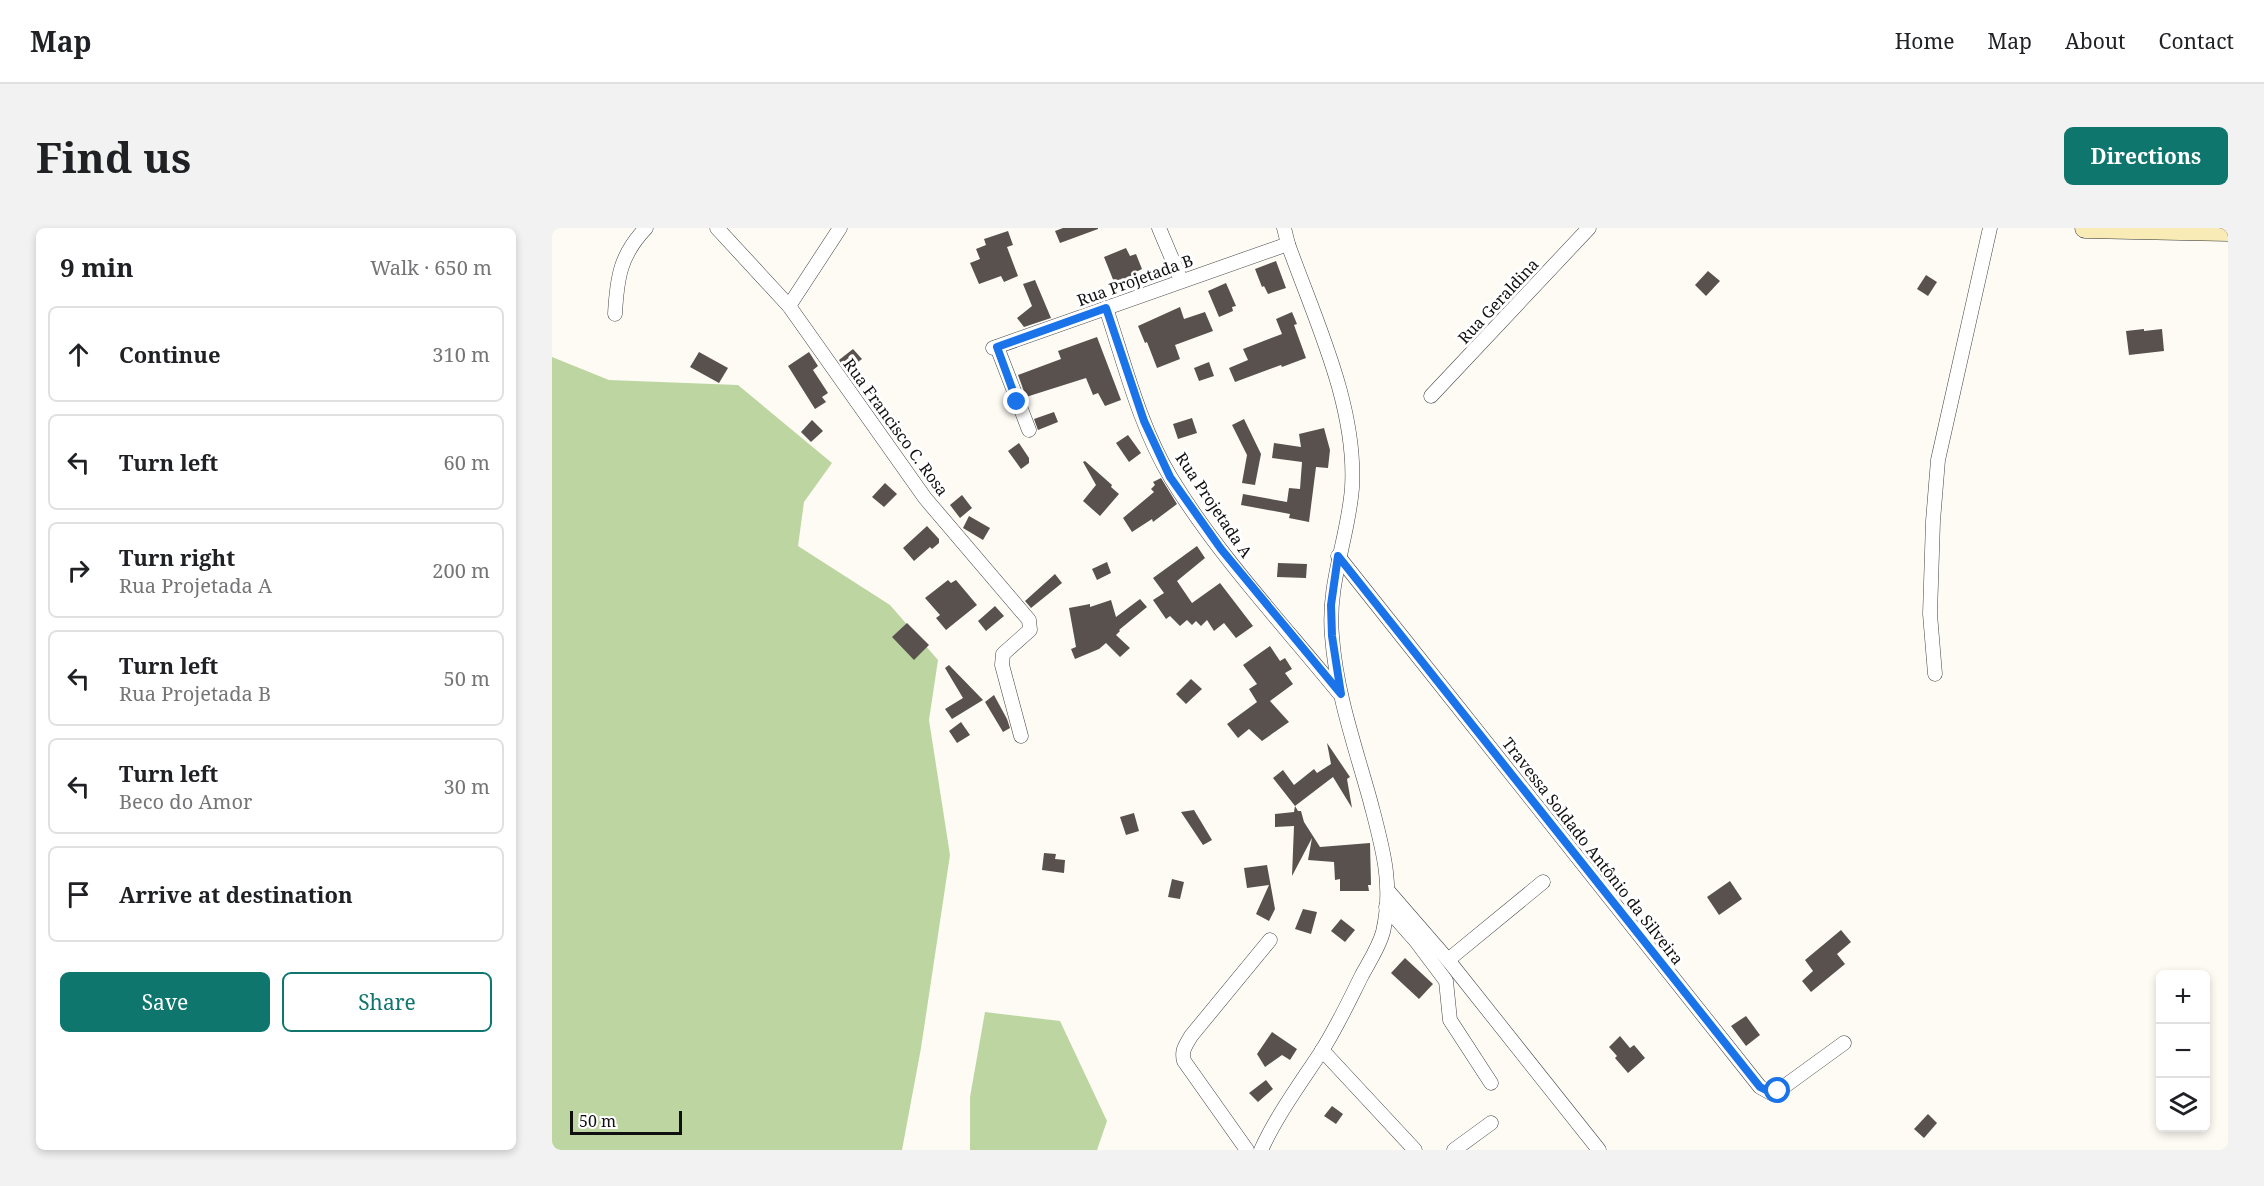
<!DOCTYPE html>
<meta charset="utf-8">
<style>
:root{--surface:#fff;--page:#f2f2f2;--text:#202124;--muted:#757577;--line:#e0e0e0;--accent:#0f766e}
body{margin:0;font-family:"Noto Serif",serif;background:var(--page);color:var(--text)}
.controls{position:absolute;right:18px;bottom:18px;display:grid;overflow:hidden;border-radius:9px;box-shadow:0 3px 9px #0003}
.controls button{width:54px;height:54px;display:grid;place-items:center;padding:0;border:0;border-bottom:2px solid var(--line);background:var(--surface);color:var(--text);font:30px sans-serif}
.scale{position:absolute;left:18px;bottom:15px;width:112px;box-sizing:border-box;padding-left:6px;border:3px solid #101010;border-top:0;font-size:16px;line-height:21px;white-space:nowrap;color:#101010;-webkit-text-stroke:4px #fff;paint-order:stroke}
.stop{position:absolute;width:18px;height:18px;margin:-14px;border:4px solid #1a73e8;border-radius:50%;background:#fff}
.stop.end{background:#1a73e8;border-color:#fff;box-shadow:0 2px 6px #0008}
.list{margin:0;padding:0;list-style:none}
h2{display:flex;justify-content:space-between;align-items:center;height:78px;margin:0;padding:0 24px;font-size:26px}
h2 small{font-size:20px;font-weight:400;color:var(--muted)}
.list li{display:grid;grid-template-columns:39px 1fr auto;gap:18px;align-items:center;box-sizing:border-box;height:96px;margin:0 12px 12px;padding:0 12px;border:2px solid var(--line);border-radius:9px}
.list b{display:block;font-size:22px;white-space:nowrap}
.list p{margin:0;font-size:20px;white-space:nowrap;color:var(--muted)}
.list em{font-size:20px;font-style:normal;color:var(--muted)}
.actions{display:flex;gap:12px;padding:18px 24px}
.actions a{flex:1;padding:14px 0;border:2px solid var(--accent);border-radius:9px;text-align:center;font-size:21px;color:var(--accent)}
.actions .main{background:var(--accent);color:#fff}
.icon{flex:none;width:33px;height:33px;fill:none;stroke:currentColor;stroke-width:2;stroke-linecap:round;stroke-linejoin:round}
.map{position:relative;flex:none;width:1676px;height:922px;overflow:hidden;border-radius:9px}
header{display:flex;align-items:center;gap:36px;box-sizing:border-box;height:84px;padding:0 30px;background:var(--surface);border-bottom:2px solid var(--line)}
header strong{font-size:28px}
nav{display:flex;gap:33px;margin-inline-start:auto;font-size:21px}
.intro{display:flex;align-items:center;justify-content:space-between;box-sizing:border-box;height:144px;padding:0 36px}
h1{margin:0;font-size:42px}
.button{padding:15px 27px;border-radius:9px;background:var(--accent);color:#fff;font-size:21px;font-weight:700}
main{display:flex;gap:36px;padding:0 36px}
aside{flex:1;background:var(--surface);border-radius:9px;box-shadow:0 3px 9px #0003}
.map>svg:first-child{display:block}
</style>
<header>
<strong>Map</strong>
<nav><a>Home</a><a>Map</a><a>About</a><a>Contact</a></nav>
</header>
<div class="intro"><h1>Find us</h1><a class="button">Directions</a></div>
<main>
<aside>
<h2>9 min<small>Walk · 650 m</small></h2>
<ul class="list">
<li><svg class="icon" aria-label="ahead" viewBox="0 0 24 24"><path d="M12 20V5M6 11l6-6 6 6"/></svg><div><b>Continue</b></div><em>310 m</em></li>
<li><svg class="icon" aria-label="left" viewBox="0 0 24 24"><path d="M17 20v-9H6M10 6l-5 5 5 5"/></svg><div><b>Turn left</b></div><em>60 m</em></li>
<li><svg class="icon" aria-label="right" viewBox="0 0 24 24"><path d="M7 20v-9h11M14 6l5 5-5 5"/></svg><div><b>Turn right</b><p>Rua Projetada A</p></div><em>200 m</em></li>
<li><svg class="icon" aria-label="left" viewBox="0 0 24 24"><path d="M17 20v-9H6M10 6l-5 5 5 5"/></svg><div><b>Turn left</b><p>Rua Projetada B</p></div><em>50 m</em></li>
<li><svg class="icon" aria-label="left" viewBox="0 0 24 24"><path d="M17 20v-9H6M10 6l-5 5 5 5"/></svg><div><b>Turn left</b><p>Beco do Amor</p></div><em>30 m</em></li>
<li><svg class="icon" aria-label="arrive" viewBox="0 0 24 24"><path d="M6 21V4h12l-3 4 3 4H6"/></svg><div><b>Arrive at destination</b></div></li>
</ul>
<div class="actions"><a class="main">Save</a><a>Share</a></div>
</aside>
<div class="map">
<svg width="1676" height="922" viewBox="0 0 1676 922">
<rect width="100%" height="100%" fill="#fefbf5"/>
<!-- forest -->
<g fill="#bdd6a1">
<polygon points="0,129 57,152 186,157 280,235 252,274 246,318 338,377 386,432 377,492 398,627 369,820 350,922 0,922"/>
<polygon points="433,784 508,793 555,893 545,922 418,922 418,869"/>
</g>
<!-- building -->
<g fill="#58514e">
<polygon points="511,0 546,0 546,1 508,15 503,3"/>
<polygon points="456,3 461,17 455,19 466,48 452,54 449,48 427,56 418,35 428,31 424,21 434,17 432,11"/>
<polygon points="574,20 578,28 584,26 590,41 584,44 586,50 564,59 552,29"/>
<polygon points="724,33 734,60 716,66 712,58 710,59 703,41"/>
<polygon points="1156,43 1168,53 1154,68 1143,57"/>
<polygon points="1374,47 1385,54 1376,68 1365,61"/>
<polygon points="483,52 499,90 472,99 465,90 480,78 471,56"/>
<polygon points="674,55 684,78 680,79 681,83 667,89 656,63"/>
<polygon points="628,79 632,91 653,84 661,103 623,117 628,131 605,140 595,114 593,115 586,98"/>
<polygon points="740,84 745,96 742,97 754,130 730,139 729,137 683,154 677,140 696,132 691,121 730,106 724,91"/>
<polygon points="1592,101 1592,103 1610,101 1612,123 1577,127 1574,103"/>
<polygon points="545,109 569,172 553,178 546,165 541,167 534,150 474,169 466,147 509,131 506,123"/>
<polygon points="301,121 310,131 294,143 287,132"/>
<polygon points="147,124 176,140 167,155 138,139"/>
<polygon points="257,124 266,138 261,142 276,165 270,169 274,174 263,181 236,138"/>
<polygon points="657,134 662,148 647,153 642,140"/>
<polygon points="502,184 506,194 486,202 482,191"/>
<polygon points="640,190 645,205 626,211 621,196"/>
<polygon points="692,191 709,226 703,257 690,255 695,227 680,197"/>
<polygon points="260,192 271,203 259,214 249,204"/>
<polygon points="772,200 778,222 776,240 764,239 757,294 737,290 738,286 689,277 691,266 735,274 737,260 748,261 750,234 720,230 722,215 749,219 747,206"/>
<polygon points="576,207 589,225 577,234 564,215"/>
<polygon points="467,215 477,230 477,235 469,241 456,223"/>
<polygon points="533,233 560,257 559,259 567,266 548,288 531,273 544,257 531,234"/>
<polygon points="609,250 625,276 601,294 600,291 580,304 571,290 602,264 599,261 603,257 601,254"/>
<polygon points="333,255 345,266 332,279 320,269"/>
<polygon points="410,267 420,280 408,290 398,277"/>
<polygon points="417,288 438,300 431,312 411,300"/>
<polygon points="375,298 387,311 387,315 380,321 378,319 362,333 351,320"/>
<polygon points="645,318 653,330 625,353 640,375 668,355 701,398 684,410 672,395 662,403 655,392 649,398 644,393 640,397 635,392 628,398 618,388 614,391 601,372 612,365 601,350"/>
<polygon points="555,334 559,345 545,352 540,341"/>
<polygon points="726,335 755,336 754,350 725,349"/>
<polygon points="503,346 510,355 479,380 473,373"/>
<polygon points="396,352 399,355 404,352 425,377 394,402 384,390 388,387 373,370"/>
<polygon points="588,371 595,379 567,402 568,403 564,407 578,420 568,429 554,415 547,421 523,431 519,421 524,419 517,380 538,376 538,379 559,372 564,389"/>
<polygon points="443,378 452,388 434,403 426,393"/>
<polygon points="355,395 377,417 362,432 340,409"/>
<polygon points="718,418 728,433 733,430 740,441 733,445 741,456 718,473 737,494 710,513 697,501 686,510 675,496 705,474 697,461 705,456 691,437"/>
<polygon points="397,437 431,472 400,491 393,481 411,470 393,440"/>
<polygon points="639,451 650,461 634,476 624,466"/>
<polygon points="442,467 455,491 458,500 451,504 433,474"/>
<polygon points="409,494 418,507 405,515 397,503"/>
<polygon points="775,515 798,549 795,551 800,580 781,549 743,578 746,583 749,583 752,594 768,619 818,615 819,657 816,657 817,663 788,663 788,651 783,652 782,634 756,632 760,610 740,648 742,598 723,599 723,586 742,584 743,578 721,550 731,542 742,557 762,541 765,545 779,536"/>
<polygon points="642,582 660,612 651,617 629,584"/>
<polygon points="582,585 587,603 574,607 568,589"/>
<polygon points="492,625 504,626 503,631 513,632 512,645 490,642"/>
<polygon points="715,637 723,681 717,693 704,686 717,657 695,660 692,640"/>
<polygon points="620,651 632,654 628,671 616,669"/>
<polygon points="1178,653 1190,671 1167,687 1155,669"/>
<polygon points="751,681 765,684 759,706 743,701"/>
<polygon points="789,691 803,702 793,714 779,703"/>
<polygon points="1289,702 1299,714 1285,726 1293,736 1259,764 1250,753 1261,743 1253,732"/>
<polygon points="853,730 881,756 867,771 839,745"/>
<polygon points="1194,788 1208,807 1194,818 1179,798"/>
<polygon points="720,804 745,821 738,832 730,827 713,839 705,826"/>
<polygon points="1068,808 1078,820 1082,817 1093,830 1076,845 1063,830 1065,828 1057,819"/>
<polygon points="714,852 721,861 706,874 697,865"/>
<polygon points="780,878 791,886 784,896 772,888"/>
<polygon points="1376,886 1385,895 1372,910 1362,901"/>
</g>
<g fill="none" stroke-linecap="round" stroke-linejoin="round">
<!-- street casing -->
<g stroke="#434343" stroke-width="15">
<g id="street">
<polyline points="165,0 237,78 373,270 477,392 478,402 451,426 450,437 469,508"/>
<polyline points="607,0 629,52"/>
<polyline points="237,78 288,0"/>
<path d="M 554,80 C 573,137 588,199 619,250 C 666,327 730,395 787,465"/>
<path d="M 63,86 C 65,50 68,27 94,0"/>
<polyline points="445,119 477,202"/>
<polyline points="441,120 736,16"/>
<polyline points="879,168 1037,0"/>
<polyline points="786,328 1208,859 1219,865 1226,863 1292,815"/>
<polyline points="1383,446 1378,386 1381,293 1386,232 1438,0"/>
<polyline points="837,664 896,732 1047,922"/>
<polyline points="834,679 864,713 894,753 898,792 939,855"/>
<polyline points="896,732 991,654"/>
<polyline points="770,822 863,922"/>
<path d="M 695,922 L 632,833 C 629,822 634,817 639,808 L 718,712"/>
<path d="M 709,922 C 725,887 748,856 769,824 C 785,799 797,773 810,747 C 817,734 827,719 831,704 C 842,656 830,618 818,572 C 803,518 784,464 780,408 C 775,356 796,311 800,260 C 805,178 763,92 736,16 L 732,0"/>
<polyline points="902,922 939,895"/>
</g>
</g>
<!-- secondary casing -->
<g stroke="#323232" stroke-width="21">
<polyline id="secondary" points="1533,0 1676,3"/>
</g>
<!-- street -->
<use href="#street" stroke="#fff" stroke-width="14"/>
<!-- secondary -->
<use href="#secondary" stroke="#f8ebb6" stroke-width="20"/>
</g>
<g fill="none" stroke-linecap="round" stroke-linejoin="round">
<!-- route -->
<polyline stroke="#1a73e8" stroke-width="8" points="465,174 445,119 554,80 592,193 618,249 669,321 789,466 780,408 779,377 786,328 1208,859 1220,865 1226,863"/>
</g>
<g text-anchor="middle" stroke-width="6" stroke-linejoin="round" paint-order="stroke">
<!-- street labels -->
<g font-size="16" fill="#101010" stroke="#fff">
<text transform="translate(583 52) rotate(-20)" y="6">Rua Projetada B</text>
<text transform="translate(946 73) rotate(-47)" y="6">Rua Geraldina</text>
<text transform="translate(344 199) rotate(54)" y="6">Rua Francisco C. Rosa</text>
<text transform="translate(662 277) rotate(56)" y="6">Rua Projetada A</text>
<text transform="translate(1041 623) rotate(52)" y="6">Travessa Soldado Antônio da Silveira</text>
</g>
</g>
</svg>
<div class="controls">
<button>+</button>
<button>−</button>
<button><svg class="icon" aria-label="layers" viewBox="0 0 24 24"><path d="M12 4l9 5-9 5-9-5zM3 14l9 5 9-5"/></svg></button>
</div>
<div class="scale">50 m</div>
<div class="stop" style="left:1226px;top:863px"></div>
<div class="stop end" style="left:465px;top:174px"></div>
</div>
</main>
